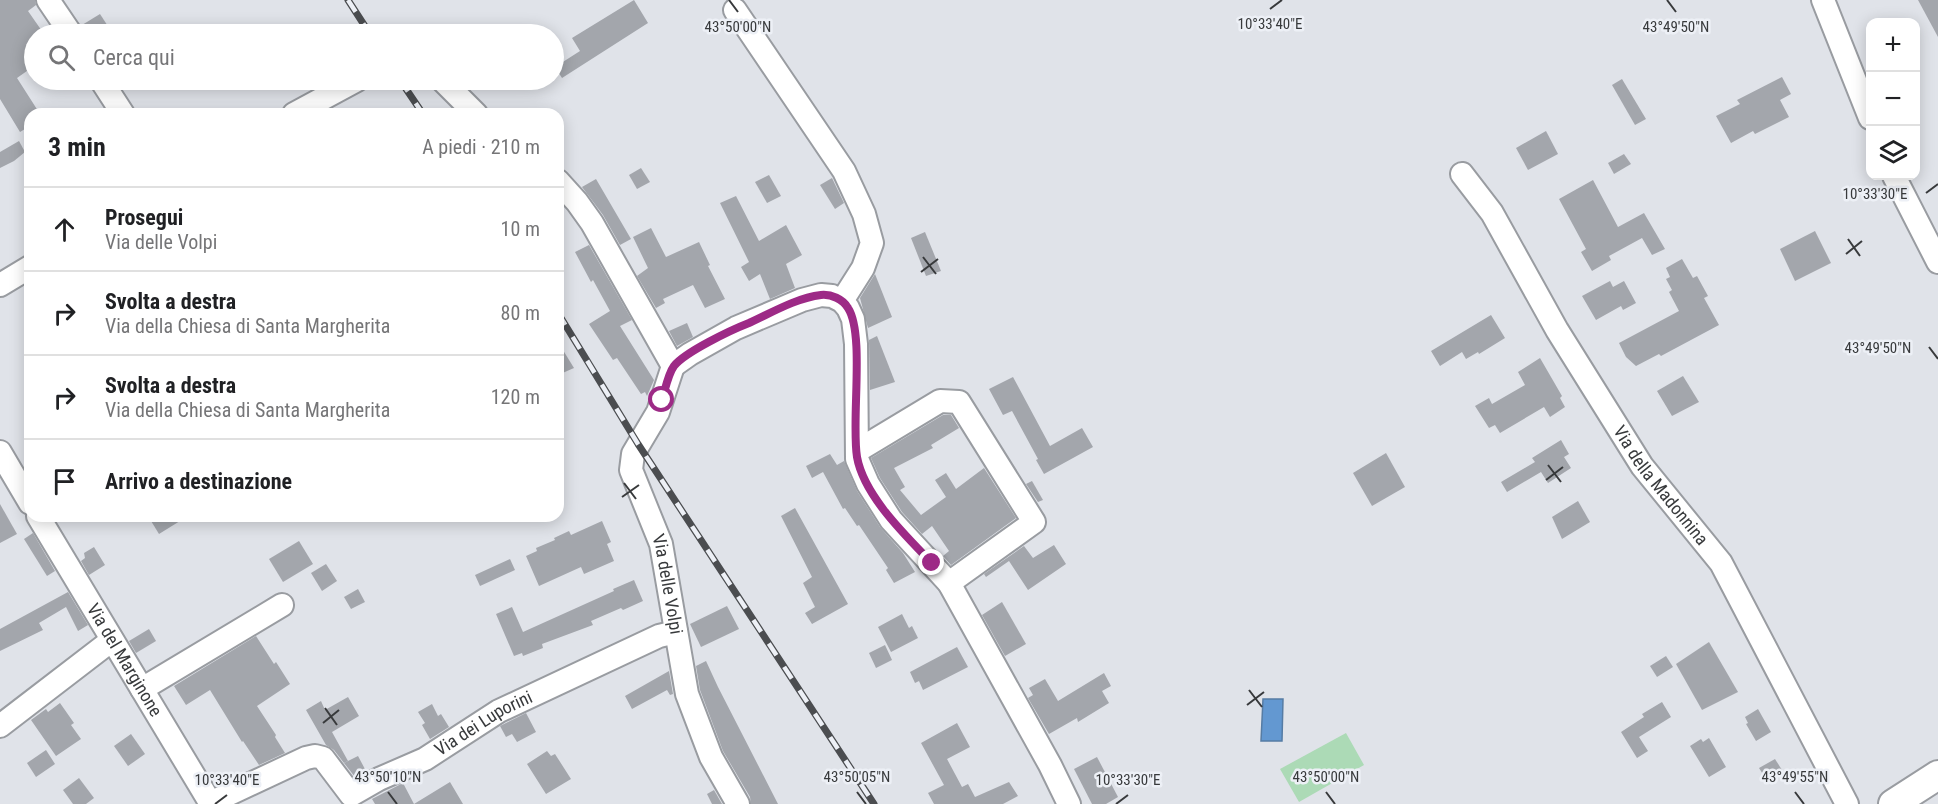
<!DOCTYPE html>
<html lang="it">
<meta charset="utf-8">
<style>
:root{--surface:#fff;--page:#f6f6f6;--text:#202124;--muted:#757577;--line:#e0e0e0}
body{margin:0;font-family:"Roboto Condensed",sans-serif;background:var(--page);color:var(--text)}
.controls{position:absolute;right:18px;top:18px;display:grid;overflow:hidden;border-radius:12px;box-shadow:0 3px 15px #0003}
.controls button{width:54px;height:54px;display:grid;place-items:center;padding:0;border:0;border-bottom:2px solid var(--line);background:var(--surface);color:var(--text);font:30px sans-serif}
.stop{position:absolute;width:18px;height:18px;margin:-14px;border:4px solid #9d2a86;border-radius:50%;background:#fff}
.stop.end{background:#9d2a86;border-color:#fff;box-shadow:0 2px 6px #0008}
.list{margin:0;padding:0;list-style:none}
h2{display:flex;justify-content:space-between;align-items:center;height:78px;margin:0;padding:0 24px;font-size:26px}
h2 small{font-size:20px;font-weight:400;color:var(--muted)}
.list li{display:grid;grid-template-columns:39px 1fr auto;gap:18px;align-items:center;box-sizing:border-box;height:84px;padding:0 24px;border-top:2px solid var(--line)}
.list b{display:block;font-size:22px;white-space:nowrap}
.list p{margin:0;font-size:20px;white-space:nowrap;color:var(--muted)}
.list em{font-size:20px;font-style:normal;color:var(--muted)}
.icon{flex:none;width:33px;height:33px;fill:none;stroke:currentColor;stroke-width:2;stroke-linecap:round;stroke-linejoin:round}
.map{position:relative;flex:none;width:1938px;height:804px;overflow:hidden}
.search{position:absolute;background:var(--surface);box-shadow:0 3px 15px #0003;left:24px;top:24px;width:540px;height:66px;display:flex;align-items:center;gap:15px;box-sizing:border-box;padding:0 21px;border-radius:33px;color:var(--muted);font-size:22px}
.panel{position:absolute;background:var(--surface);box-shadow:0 3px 15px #0003;left:24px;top:108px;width:540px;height:414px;border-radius:18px}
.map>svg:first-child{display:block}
</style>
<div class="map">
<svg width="1938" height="804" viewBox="0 0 1938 804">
<rect width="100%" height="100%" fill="#e0e3e9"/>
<!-- green -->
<polygon fill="#acdab6" points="1346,733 1364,765 1299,802 1280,769"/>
<!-- water -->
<polygon fill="#6398d1" stroke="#567ca4" stroke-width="1.5" points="1263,699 1283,699 1282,741 1261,741"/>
<!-- building -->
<g fill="#a3a6ac">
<polygon points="0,0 35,0 36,5 28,11 44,34 34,34 34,66 17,78 40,114 30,114 30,126 20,132 0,99"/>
<polygon points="634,0 648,23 562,78 555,67 580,51 572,38"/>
<polygon points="1918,0 1938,0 1938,37"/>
<polygon points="100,14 113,34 86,34 82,25"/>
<polygon points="1782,77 1791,94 1780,100 1789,117 1755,134 1753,131 1731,143 1716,116 1740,104 1737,100"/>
<polygon points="1622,79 1646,119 1635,125 1612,85"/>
<polygon points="1546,131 1558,154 1528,170 1516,148"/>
<polygon points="19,141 25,152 14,161 0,168 0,152"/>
<polygon points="1624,154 1631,164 1614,174 1608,163"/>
<polygon points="641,168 650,182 637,189 629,175"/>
<polygon points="769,175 781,196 767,203 755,182"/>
<polygon points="832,178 844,203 835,209 820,185"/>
<polygon points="596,179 631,239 620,245 603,215 582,187"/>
<polygon points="1593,180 1618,227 1644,213 1665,249 1652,255 1642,238 1609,256 1611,260 1592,271 1581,252 1586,249 1559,199"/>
<polygon points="736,196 759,241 786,225 802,255 786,264 795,288 770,299 760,274 749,281 741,267 749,262 720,203"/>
<polygon points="651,228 666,257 699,242 710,265 708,266 725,299 705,308 693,285 663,299 665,303 656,308 637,276 648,268 633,237"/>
<polygon points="1815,231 1831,263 1795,281 1780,249"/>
<polygon points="925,232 941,271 926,276 911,238"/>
<polygon points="589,245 632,320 620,326 654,380 647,396 645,392 641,394 617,358 613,360 589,324 610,311 593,280 591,282 575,252"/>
<polygon points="1682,259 1693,278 1697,276 1708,296 1704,298 1719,325 1661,356 1659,354 1636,366 1626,357 1619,343 1679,311 1669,292 1672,290 1666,279 1670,277 1666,268"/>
<polygon points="875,274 892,317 868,328 860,298"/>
<polygon points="1610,281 1613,287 1624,281 1636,303 1623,310 1621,306 1596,320 1582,296"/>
<polygon points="1491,315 1505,338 1479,354 1478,352 1466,359 1462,352 1440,366 1431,351"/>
<polygon points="687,323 693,337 677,346 669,331"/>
<polygon points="877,336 895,382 870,390 869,340"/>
<polygon points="558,342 574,368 558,375"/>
<polygon points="1540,358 1562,396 1560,398 1565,407 1550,417 1544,407 1500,433 1495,425 1489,428 1475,406 1489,398 1492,404 1525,385 1518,372"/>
<polygon points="1683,376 1699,402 1672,416 1657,391"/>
<polygon points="1013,377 1050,446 1082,428 1093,447 1044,474 1036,460 1038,459 1012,411 1003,415 989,389"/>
<polygon points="943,415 951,415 959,428 931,445 933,448 894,468 905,487 900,490 921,515 946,497 935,480 946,473 956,489 984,468 1016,518 951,565 943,556 949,551 932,526 922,534 902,512 880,478 871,458"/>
<polygon points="1561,440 1569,454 1564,457 1571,468 1548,483 1541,472 1507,492 1501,482 1535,462 1532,458"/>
<polygon points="1386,453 1405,487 1372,506 1353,473"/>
<polygon points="830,454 837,465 844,461 857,491 880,527 903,553 915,572 894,583 886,570 888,568 859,525 857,526 845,508 843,509 823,472 812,478 806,466"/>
<polygon points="1032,481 1043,500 1038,502 1026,484"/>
<polygon points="1578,501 1590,522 1562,539 1552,517"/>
<polygon points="0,504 17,534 0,543"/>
<polygon points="795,508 848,604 812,624 805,613 815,607 803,583 812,577 781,516"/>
<polygon points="148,516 188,516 159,534"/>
<polygon points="602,521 611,542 607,544 614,561 584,574 581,567 539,586 526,556 537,551 536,548 555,540 554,538 569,531 571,535"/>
<polygon points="33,533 55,571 47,576 24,539"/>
<polygon points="299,541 313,564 283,582 269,559"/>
<polygon points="1054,545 1066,564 1028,590 1009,561 986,577 984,574 1024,546 1033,558"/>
<polygon points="94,547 105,565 89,575 81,561 85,558 84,553"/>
<polygon points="510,559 515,570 480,586 475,575"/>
<polygon points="326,564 337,581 322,591 311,573"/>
<polygon points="634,580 643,601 623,610 621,608 591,621 593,625 542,644 543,648 523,656 522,653 514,656 496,614 512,607 523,632 614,591 613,589"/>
<polygon points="358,589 365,602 351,609 344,597"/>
<polygon points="68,592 88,625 78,631 66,607 39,623 43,630 0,651 0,629"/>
<polygon points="1002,602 1026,644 1005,656 982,615"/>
<polygon points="727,606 739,629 701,647 690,624"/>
<polygon points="902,614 909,628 912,626 918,638 891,652 878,627"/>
<polygon points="149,629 156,641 136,653 129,641"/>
<polygon points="256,636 274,664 276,662 290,684 257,706 276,735 275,737 285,753 259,765 243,741 242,742 210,690 186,705 174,686"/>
<polygon points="1709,642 1738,692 1702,710 1676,664"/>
<polygon points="885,645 892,660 876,668 869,653"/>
<polygon points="957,647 968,667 923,690 919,681 915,683 910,672"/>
<polygon points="1666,656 1673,667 1657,677 1650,666"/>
<polygon points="706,661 718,687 778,804 751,804 750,797 723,751 700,690 696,666"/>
<polygon points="669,671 673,694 670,695 667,690 632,709 625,696"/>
<polygon points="1104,673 1111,686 1102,691 1109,703 1078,722 1077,718 1049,734 1028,698 1033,695 1029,688 1045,679 1058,701"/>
<polygon points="348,697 359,716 332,732 348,761 344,763 334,750 326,745 306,710 321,701 325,710"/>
<polygon points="1662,702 1671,717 1639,737 1648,751 1637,758 1621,732 1644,717 1642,714"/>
<polygon points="60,703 74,723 71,725 81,739 56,756 31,720 46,709 48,712"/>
<polygon points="432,704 438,716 441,714 449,727 430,739 422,725 425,723 418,712"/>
<polygon points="1758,709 1771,732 1756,741 1746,724 1748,723 1745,717"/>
<polygon points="526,713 536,732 517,742 512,734 506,737 500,726"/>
<polygon points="957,723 970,747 947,759 962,787 968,784 975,797 1009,782 1018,796 1003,804 934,804 928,793 944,785 921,743"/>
<polygon points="131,734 145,754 128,766 114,746"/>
<polygon points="1709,738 1726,767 1709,777 1690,746 1701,739 1703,742"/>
<polygon points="46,750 55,764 36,777 27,763"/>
<polygon points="547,751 551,756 555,754 571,779 546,794 527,764"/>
<polygon points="358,756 366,771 355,777 344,763"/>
<polygon points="1097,757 1118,797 1106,804 1092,804 1074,769"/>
<polygon points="1775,759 1782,770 1766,779 1759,768"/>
<polygon points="79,778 94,798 86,804 73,804 63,790"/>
<polygon points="450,782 463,804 375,804 372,799 403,783 414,804"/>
<polygon points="714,790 722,804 712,804 707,794"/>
</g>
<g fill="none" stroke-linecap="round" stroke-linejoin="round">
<!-- minor casing -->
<g stroke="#999ca1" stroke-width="26">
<g id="minor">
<polyline points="48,0 71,34"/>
<polyline points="1823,0 1870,118"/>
<polyline points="735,10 844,171 864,214 872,243 863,268 842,301"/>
<polyline points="101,80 123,114"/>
<polyline points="442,80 476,114"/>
<polyline points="294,114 357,80"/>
<path id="s1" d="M 1462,174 L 1492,213 L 1557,330 L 1642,466 L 1721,563 L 1847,804"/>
<polyline points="1894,176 1938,262"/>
<polyline points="558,181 577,202 592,223 673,366"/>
<polyline points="0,285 30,267"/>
<polyline points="673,366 690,354 736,328 802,300 821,295 832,296 842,301 848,308 853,319 856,344 857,459 868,484 891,520 949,583 1050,765 1069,804"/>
<path id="s2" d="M 673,366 L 658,412 L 633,454 L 631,470 L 661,544 L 687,694 L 711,757 L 738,804"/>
<polyline points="857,451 940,401 959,402 1034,522 949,583"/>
<polyline points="0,452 30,503"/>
<path id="s3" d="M 38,516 L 211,804"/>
<polyline points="142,689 282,605"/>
<polyline points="0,726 112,640"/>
<path id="s4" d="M 210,803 L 306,758 L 315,756 L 323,758 L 351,795 L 379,779 L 425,759 L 499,711 L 659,636 L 676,632"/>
</g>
</g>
<!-- major casing -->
<g stroke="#999ca1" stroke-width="32">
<polyline id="major" points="1893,804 1938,775"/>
</g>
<!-- minor -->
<use href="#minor" stroke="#fff" stroke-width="22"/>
<!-- major -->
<use href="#major" stroke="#fff" stroke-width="28"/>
<!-- rail casing -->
<g stroke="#4b4d50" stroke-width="7">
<g id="rail">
<polyline points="348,0 370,34"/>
<polyline points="400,80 423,114"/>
<polyline points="558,313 638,444 874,804"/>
</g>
</g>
<!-- rail -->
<use href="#rail" stroke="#edf0f6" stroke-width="4.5" stroke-dasharray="14" stroke-linecap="butt"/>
</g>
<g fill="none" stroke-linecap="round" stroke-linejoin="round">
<!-- route -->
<path stroke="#9d2a86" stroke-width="8" d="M 662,400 C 665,390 668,374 674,366 C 685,352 731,330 749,323 C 771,313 796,298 821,295 C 831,294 843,299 848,308 C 865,334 851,421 857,457 C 864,496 906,536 932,563"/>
</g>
<!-- ticks -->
<path fill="none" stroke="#383a3c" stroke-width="2" d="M 729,0 L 738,12M 1667,0 L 1676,12M 1270,9 L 1282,0M 1926,193 L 1938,184M 1848,239 L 1860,256M 1846,254 L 1862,241M 923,257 L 936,274M 921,272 L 938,259M 1929,347 L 1938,359M 1548,465 L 1561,482M 1546,480 L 1563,467M 624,483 L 636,499M 622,497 L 639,485M 1249,690 L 1262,707M 1247,705 L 1264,692M 325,708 L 337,725M 323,723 L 339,710M 388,792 L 397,804M 857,792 L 866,804M 1326,792 L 1335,804M 1795,792 L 1804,804M 215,804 L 227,795M 1116,804 L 1128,795"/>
<g text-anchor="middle" stroke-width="5" stroke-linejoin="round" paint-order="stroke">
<!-- street labels -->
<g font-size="18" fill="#383a3c" stroke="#edf0f6">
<text dy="6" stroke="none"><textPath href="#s1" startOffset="370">Via della Madonnina</textPath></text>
<text dy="6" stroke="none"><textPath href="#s2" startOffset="234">Via delle Volpi</textPath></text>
<text dy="6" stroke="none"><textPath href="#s3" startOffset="168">Via del Marginone</textPath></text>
<text dy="6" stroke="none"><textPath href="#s4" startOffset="321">Via dei Luporini</textPath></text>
</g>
</g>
<g font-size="15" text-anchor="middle" fill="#383a3c" stroke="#edf0f6" stroke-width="5" stroke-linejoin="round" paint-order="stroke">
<text x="1270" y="29">10°33'40"E</text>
<text x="738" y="32">43°50'00"N</text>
<text x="1676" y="32">43°49'50"N</text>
<text x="1875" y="199">10°33'30"E</text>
<text x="1878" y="353">43°49'50"N</text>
<text x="388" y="782">43°50'10"N</text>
<text x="857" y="782">43°50'05"N</text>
<text x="1326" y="782">43°50'00"N</text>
<text x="1795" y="782">43°49'55"N</text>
<text x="227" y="785">10°33'40"E</text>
<text x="1128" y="785">10°33'30"E</text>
</g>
</svg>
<div class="controls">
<button>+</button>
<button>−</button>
<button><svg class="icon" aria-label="layers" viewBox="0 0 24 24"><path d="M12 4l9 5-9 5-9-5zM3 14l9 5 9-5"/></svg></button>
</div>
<div class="stop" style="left:662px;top:400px"></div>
<div class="stop end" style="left:932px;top:563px"></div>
<div class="search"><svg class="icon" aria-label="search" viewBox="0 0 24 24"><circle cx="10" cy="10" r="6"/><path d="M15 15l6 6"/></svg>Cerca qui</div>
<section class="panel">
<h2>3 min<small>A piedi · 210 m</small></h2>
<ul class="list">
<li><svg class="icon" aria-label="ahead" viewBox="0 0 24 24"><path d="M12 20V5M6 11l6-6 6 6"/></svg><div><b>Prosegui</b><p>Via delle Volpi</p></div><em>10 m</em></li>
<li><svg class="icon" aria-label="right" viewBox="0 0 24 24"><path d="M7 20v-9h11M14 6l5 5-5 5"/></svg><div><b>Svolta a destra</b><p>Via della Chiesa di Santa Margherita</p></div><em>80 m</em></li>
<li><svg class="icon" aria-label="right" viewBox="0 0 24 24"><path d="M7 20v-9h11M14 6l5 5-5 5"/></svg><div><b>Svolta a destra</b><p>Via della Chiesa di Santa Margherita</p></div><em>120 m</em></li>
<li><svg class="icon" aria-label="arrive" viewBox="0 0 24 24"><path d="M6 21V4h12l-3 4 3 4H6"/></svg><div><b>Arrivo a destinazione</b></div></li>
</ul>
</section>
</div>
